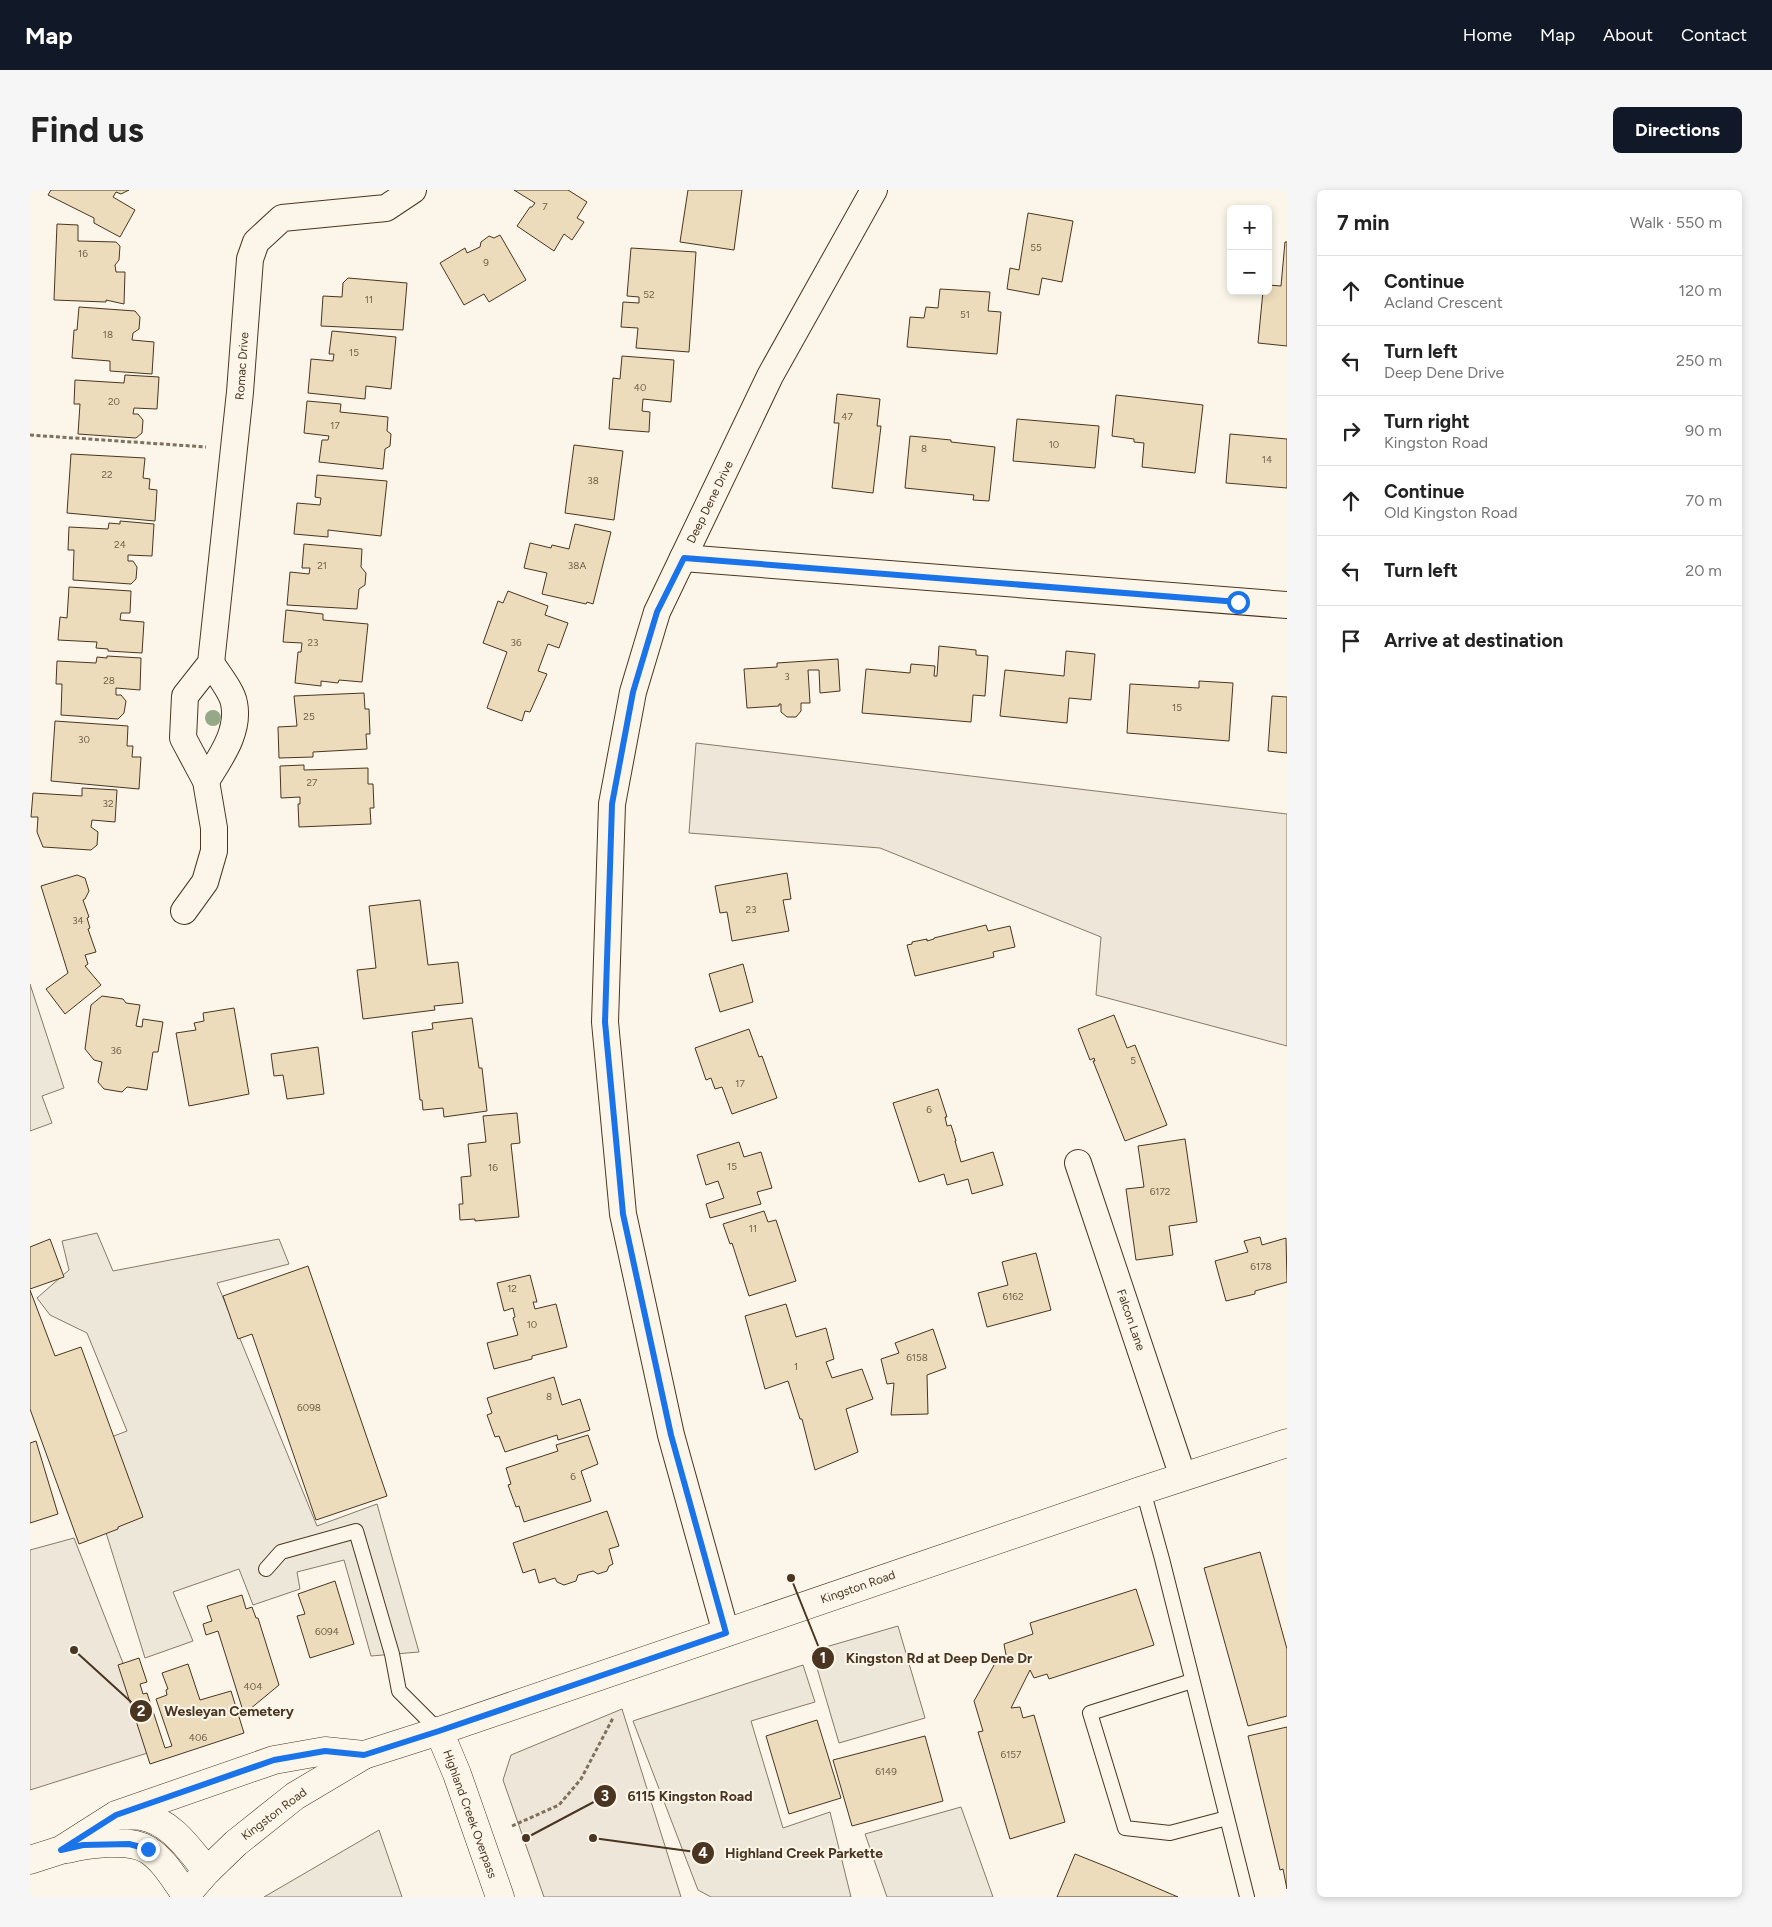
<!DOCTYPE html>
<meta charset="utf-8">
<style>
:root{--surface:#fff;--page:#f6f6f6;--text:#222;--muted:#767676;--line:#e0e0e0;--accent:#111827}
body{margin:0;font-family:Figtree,sans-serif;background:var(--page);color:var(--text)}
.controls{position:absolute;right:15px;top:15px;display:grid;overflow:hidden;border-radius:8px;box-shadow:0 2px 8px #0003}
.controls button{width:45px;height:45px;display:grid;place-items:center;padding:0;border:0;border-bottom:1px solid var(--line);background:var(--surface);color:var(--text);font:25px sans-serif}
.stop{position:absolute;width:15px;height:15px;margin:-11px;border:4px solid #1a73e8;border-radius:50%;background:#fff}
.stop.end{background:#1a73e8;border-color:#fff;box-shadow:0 1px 5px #0008}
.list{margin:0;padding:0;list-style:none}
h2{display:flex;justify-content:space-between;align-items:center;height:65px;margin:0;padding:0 20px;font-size:21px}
h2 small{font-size:16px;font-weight:400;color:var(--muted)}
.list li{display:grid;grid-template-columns:32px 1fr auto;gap:15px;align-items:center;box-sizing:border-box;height:70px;padding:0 20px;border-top:1px solid var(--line)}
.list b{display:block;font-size:19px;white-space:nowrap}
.list p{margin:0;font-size:16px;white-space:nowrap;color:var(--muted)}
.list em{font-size:16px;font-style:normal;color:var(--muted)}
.icon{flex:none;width:28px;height:28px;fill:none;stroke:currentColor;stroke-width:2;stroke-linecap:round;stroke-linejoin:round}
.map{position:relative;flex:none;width:1257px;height:1707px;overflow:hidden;border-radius:8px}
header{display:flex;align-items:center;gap:30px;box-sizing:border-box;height:70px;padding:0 25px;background:var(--accent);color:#fff}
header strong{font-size:24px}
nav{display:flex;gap:28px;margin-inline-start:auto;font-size:18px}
.intro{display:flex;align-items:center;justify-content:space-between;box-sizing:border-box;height:120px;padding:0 30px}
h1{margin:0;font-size:35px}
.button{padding:12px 22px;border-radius:8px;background:var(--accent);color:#fff;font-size:18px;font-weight:700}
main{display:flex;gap:30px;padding:0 30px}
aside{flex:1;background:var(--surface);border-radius:8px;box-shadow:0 2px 8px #0003}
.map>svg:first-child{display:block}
</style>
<header>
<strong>Map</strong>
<nav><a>Home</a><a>Map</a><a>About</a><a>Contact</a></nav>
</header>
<div class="intro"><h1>Find us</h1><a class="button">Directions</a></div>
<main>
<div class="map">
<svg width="1257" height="1707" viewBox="0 0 1257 1707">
<rect width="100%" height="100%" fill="#fbf6e9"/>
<!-- green -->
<g fill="#ede6d9" stroke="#887966">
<polygon points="666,553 1257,624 1257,856 1066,805 1071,747 850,658 659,643"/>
<polygon points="44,1348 127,1560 0,1600 0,1360"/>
<polygon points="592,1519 651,1707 514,1707 473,1590 481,1565"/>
</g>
<!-- parking -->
<g fill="#ede7d9" stroke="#887966">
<polygon points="0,794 34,898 12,906 22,933 0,941"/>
<polygon points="67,1043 83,1081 249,1049 259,1074 187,1093 287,1336 347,1314 389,1462 341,1466 314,1370 267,1382 270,1399 223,1415 209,1379 143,1402 163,1451 115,1468 50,1259 97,1241 57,1143 20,1125 7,1108 39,1080 32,1051"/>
<polygon points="868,1436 895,1528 809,1553 782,1461"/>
<polygon points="773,1475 785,1512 721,1531 753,1638 800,1622 821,1707 681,1707 668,1700 603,1531"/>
<polygon points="931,1617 963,1707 857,1707 835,1644"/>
<polygon points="349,1640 372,1707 234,1707"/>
</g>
<!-- building -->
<g fill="#ecdcbc" stroke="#4a3520">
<polygon points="21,0 99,0 91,4 86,2 83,7 105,20 90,47 64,33 64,28 18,5"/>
<polygon points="484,0 538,0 557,12 547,28 554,32 542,50 534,44 524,61 487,36 500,17 502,17 505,13"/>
<polygon points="658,0 712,0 704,60 650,52"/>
<polygon points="998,23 1043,31 1032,92 1012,88 1009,105 977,99 980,78 989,80"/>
<polygon points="27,34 48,35 48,51 86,52 90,56 89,70 85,75 86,82 95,82 94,114 76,110 76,112 24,110"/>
<polygon points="470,45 496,90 459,112 454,104 434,115 410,73 435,58 437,63 450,57 451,52 459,46 464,48"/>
<polygon points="1255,52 1257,52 1257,156 1228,153 1233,101 1238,101 1238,95 1251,96"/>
<polygon points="601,58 666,62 659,162 606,158 608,138 591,137 593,112 609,113 609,107 597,106"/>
<polygon points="318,88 377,93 373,140 291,136 293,106 312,107 313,93"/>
<polygon points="910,99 960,102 958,121 971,122 967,164 877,157 880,127 894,128 896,117 908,118"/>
<polygon points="49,117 105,121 110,127 109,139 103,143 102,150 124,152 122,184 80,181 80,171 42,168 44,140 47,140"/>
<polygon points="302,141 366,147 361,199 336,196 335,209 278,203 281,169 303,171 304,164 299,164"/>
<polygon points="592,166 644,170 641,212 613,209 612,221 620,222 619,242 579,239 583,188 590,189"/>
<polygon points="95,185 129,187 127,219 104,218 103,224 108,224 113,230 112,243 106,248 48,244 50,214 44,214 45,190 94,193"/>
<polygon points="807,204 850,209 847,236 851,236 843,303 802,298 809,233 804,233"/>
<polygon points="1086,205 1173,215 1165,283 1112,277 1114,253 1104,252 1104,249 1082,246"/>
<polygon points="277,211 311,214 310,222 358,227 357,241 361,244 360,256 355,259 353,279 289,272 292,250 298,250 299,246 274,243"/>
<polygon points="987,229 1069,236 1065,278 983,271"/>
<polygon points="1200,244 1257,249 1257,298 1196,293"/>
<polygon points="880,246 921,250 921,252 965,257 959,311 943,310 944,305 875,298"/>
<polygon points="544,255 593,261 584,330 535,323"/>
<polygon points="41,264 115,268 113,288 120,289 119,299 127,300 125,331 37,323"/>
<polygon points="287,285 357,291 351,346 298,340 298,347 264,344 267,313 290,315 291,308 285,307"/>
<polygon points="90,331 124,334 122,366 98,365 98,371 103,371 107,377 106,389 101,394 43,390 44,360 38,360 39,337 78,339 79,333 90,334"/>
<polygon points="545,334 581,342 563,414 557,412 556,414 512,404 517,383 494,378 500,353 521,358 522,355 539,359"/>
<polygon points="274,354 332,359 331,377 336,383 335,395 329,399 327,419 257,415 260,382 279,384 280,378 272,378"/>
<polygon points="39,397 101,401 100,423 91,423 90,430 114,432 112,463 78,461 78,459 66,458 67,452 28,450 30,427 37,428"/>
<polygon points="478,401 518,416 515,425 538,433 529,458 518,454 508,481 517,484 500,522 495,521 492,531 457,518 477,462 453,453 468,411 473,413"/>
<polygon points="256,420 293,424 293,430 338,434 332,492 309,490 308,493 291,491 291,496 265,493 268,462 271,462 272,453 253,452"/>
<polygon points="909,456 946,460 946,465 958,466 955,506 943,505 941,532 832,523 836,479 880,483 881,474 905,476 904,486 907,486"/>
<polygon points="1036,461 1065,464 1061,510 1039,508 1037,533 970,526 975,480 1034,486"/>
<polygon points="77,466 111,468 110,500 86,498 86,505 91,505 96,511 94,523 88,529 31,525 32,494 26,494 27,471 66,473 67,467 77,468"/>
<polygon points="808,469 810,501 790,503 789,480 778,480 780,513 771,513 771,521 766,527 757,527 751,522 751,514 749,514 749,516 717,518 714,479 747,477 747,473"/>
<polygon points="1169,491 1203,493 1199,551 1097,543 1100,494 1169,498"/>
<polygon points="334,503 335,519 339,519 340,544 336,544 337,559 283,562 283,567 249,568 248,537 267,536 264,506"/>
<polygon points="1242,506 1257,507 1257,563 1238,561"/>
<polygon points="25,531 98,536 97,556 103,556 102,567 111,567 109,599 21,591"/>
<polygon points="274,575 274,580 338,578 338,594 343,594 344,618 340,618 341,634 269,637 268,614 270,614 270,607 251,608 250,576"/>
<polygon points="52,598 87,600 85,632 62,630 61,637 68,642 67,655 61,660 13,657 7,642 8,627 1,627 3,603 52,606"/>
<polygon points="757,683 761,709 753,710 759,741 702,751 697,722 690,723 685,696"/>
<polygon points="47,685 55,688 59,701 55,709 53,710 59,727 57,728 60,738 58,739 66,762 55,765 58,774 55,776 71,795 35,824 16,799 38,783 11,696"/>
<polygon points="390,710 398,775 428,772 433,813 404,816 405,820 333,829 327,780 346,778 339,716"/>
<polygon points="956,735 958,741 980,736 985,757 963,762 964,767 885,786 877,755 882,754 882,752 897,749 897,751 904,749 904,748"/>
<polygon points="713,774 723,812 690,822 679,784"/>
<polygon points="72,806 93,809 96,813 110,815 106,836 112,837 113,829 133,832 128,862 123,862 117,900 97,897 92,902 74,899 68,892 72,872 64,870 55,859 61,815"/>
<polygon points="204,818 219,904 159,916 146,843 166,840 164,833 174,831 173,823"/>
<polygon points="1084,825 1097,858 1105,855 1137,935 1095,951 1063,871 1065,871 1064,868 1060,870 1048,839"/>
<polygon points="442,828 449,878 452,878 457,921 414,927 413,918 393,920 392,910 390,910 382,842 403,839 402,833"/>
<polygon points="719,839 729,867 732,866 747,908 702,924 692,897 685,899 681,888 676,890 665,858"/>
<polygon points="288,857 294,904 257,909 253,885 244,886 241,864"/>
<polygon points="908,899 917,927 915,927 917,936 921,935 926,951 925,951 931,972 963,962 973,995 942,1004 938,989 917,995 914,984 889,992 863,913"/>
<polygon points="487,923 490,953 481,954 489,1027 445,1031 445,1029 430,1030 429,1014 433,1014 431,987 441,986 438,954 456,952 453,926"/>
<polygon points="1155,949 1167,1032 1139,1036 1143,1065 1106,1070 1096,999 1114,997 1108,956"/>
<polygon points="709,952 714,967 731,962 742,998 727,1002 731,1014 680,1028 676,1014 694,1008 688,991 676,995 667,965"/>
<polygon points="734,1021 738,1032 746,1030 766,1091 719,1106 702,1053 700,1054 693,1034"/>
<polygon points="1230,1047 1232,1055 1256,1048 1257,1092 1225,1101 1225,1104 1196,1111 1185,1071 1218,1062 1214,1051"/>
<polygon points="20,1049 34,1087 0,1099 0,1057"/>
<polygon points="1006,1063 1021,1120 957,1137 948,1103 978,1095 972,1072"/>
<polygon points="278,1076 357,1306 286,1330 222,1144 208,1149 193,1106"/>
<polygon points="500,1085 507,1112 503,1112 505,1119 526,1114 537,1157 502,1166 502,1169 464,1179 457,1153 488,1145 483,1128 485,1127 483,1118 474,1121 467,1093"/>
<polygon points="0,1100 25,1166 51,1157 113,1327 88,1337 88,1339 49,1354 0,1219"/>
<polygon points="756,1114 766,1147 796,1138 804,1169 796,1172 802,1188 832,1179 843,1209 816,1219 828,1262 785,1280 772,1229 770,1229 758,1191 735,1199 715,1126"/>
<polygon points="903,1139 916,1178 897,1185 898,1224 861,1225 864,1193 857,1194 851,1169 869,1163 865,1153"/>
<polygon points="524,1187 532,1215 550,1209 560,1240 528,1250 527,1245 475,1262 469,1246 465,1247 457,1225 462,1223 457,1208"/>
<polygon points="558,1245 568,1274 551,1281 561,1311 494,1332 489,1316 486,1317 478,1295 481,1294 476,1278 528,1261 526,1255"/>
<polygon points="6,1251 28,1324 0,1333 0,1253"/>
<polygon points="577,1321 589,1356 579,1359 583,1374 579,1376 577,1381 568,1384 563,1381 548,1385 546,1391 534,1395 527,1392 525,1388 509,1393 505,1379 493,1383 483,1353"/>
<polygon points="1230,1362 1257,1459 1257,1526 1218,1536 1174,1378"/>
<polygon points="305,1391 324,1454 280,1468 267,1426 275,1424 268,1404"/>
<polygon points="1106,1399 1124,1455 1019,1489 1017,1484 1004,1488 1000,1480 981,1518 990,1517 993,1528 1004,1525 1035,1632 980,1649 948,1542 953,1541 944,1511 968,1468 976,1465 974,1454 1003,1444 1000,1433"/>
<polygon points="212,1405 216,1419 222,1417 226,1428 228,1428 249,1495 214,1524 188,1441 176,1445 173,1434 182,1431 177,1416"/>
<polygon points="109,1468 117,1492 110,1494 113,1504 117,1503 135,1558 142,1556 126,1509 137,1505 136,1500 138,1499 132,1483 158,1474 170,1510 201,1501 214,1543 120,1574 88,1475"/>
<polygon points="787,1530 811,1608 759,1624 736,1546"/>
<polygon points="1257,1537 1257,1699 1253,1679 1250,1680 1218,1546"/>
<polygon points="895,1546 913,1611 822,1636 803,1570"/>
<polygon points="1045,1664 1085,1680 1148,1707 1027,1707"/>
</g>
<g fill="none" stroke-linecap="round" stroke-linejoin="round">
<!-- service casing -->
<g stroke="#4a3520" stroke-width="16">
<g id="service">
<polyline points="1113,1300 1132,1369 1217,1707"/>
<polyline points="236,1379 251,1362 326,1341 362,1464 369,1501 409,1541"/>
<polyline points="1162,1491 1060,1523 1095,1638 1140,1643 1197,1628"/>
</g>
</g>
<!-- minor casing -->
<g stroke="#4a3520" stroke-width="28">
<g id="minor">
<polyline points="653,368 1257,415"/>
<path d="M 176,591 C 190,568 210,542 204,513 C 202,501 187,483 181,473"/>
<polyline points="154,721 175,692 184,661 184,638 176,591 153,548 155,506 181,473 210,202 220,69 226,52 252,28 356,18 383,0"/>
<polyline points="1048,973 1153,1287"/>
<polyline points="696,1443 641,1245 593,1024 575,832 582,614 603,502 627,422 740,186 844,0"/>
</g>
</g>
<!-- tertiary casing -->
<g stroke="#4a3520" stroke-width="29">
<g id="tertiary">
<polyline points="409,1541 427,1584 470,1707"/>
<path d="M 91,1625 C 97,1626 104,1625 111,1626 C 141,1631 159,1659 177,1681"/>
<path d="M 38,1659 C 58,1654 100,1648 118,1660 C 134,1670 145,1690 156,1705"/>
<polyline points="0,1670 31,1660 86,1625 244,1570 295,1561 334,1565"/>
<polyline points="154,1707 177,1681 206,1653 265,1606 334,1565 409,1541 1113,1300 1257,1253"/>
</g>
</g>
<!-- path -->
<g stroke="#7f6f5c" stroke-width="3" stroke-dasharray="4 2.5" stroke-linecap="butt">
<polyline points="0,245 176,257"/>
<polyline points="482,1636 529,1615 551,1589 583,1528"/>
</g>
<!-- service -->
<use href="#service" stroke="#fbf6e9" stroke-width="14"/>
<!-- minor -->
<use href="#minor" stroke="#fbf6e9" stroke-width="26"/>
<!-- tertiary -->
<use href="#tertiary" stroke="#fbf6e9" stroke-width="28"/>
</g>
<!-- trees -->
<circle fill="#96a887" cx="183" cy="528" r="8"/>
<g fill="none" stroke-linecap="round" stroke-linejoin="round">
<!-- route -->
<polyline stroke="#1a73e8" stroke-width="6" points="118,1659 99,1654 53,1655 31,1660 86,1625 244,1570 295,1561 334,1565 409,1541 696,1443 641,1245 593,1024 575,832 582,614 603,502 627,422 654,368 1208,412"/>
</g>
<g text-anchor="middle" stroke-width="4" stroke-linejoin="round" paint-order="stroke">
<!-- number labels -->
<g font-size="10" fill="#725f47">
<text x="515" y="20">7</text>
<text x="1006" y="61">55</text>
<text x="53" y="67">16</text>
<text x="456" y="76">9</text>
<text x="619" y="108">52</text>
<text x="339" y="113">11</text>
<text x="935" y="128">51</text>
<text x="78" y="148">18</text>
<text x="324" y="166">15</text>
<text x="610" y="201">40</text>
<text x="84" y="215">20</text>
<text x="817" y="230">47</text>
<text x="305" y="239">17</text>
<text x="1024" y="258">10</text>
<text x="894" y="262">8</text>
<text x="1237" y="273">14</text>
<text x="77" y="288">22</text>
<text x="563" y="294">38</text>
<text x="90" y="358">24</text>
<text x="292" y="379">21</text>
<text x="547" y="379">38A</text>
<text x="283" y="456">23</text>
<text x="486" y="456">36</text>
<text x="757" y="490">3</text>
<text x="79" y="494">28</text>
<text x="1147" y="521">15</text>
<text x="279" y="530">25</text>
<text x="54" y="553">30</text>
<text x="282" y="596">27</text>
<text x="78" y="617">32</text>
<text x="721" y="723">23</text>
<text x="48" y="734">34</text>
<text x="86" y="864">36</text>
<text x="1103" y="874">5</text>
<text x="710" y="897">17</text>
<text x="899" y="923">6</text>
<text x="702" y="980">15</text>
<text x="463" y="981">16</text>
<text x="1130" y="1005">6172</text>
<text x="723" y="1042">11</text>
<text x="1231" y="1080">6178</text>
<text x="482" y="1102">12</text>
<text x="983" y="1110">6162</text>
<text x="502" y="1138">10</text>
<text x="887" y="1171">6158</text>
<text x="766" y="1180">1</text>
<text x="519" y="1210">8</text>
<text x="279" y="1221">6098</text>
<text x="543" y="1290">6</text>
<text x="297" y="1445">6094</text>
<text x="223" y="1500">404</text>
<text x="168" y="1551">406</text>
<text x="981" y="1568">6157</text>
<text x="856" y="1585">6149</text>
</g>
<!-- street labels -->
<g font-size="12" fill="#4a3520" stroke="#fbf6e9">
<text transform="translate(212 176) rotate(-86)" y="4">Romac Drive</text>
<text transform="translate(680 312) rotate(-64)" y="4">Deep Dene Drive</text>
<text transform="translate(1101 1130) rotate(71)" y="4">Falcon Lane</text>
<text transform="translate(828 1397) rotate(-19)" y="4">Kingston Road</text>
<text transform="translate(244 1624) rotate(-37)" y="4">Kingston Road</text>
<text transform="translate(440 1624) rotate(70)" y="4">Highland Creek Overpass</text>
</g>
</g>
<!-- callouts -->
<path fill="none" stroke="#4a3520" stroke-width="2" d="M761 1388L793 1468M44 1460L111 1521M496 1648L575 1606M563 1648L673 1663"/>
<g fill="#4a3520" stroke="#fbf6e9" stroke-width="2">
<circle cx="761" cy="1388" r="5"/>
<circle cx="44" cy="1460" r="5"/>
<circle cx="496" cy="1648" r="5"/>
<circle cx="563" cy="1648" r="5"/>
<circle cx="793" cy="1468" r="12"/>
<circle cx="111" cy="1521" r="12"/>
<circle cx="575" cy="1606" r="12"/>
<circle cx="673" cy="1663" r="12"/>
</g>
<g font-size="15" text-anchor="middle" font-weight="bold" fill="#fff">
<text x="793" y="1473">1</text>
<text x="111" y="1526">2</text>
<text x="575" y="1611">3</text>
<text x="673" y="1668">4</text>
</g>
<g font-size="14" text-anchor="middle" font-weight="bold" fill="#4a3520" stroke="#fbf6e9" stroke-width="4" stroke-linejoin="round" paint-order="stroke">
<text x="909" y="1473">Kingston Rd at Deep Dene Dr</text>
<text x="199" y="1526">Wesleyan Cemetery</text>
<text x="660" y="1611">6115 Kingston Road</text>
<text x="774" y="1668">Highland Creek Parkette</text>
</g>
</svg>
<div class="controls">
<button>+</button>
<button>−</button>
</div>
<div class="stop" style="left:1208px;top:412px"></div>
<div class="stop end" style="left:118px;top:1659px"></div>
</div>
<aside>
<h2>7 min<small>Walk · 550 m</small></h2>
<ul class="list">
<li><svg class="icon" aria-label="ahead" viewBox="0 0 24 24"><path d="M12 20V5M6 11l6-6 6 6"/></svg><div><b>Continue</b><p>Acland Crescent</p></div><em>120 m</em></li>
<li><svg class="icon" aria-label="left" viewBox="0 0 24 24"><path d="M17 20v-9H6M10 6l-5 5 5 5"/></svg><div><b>Turn left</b><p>Deep Dene Drive</p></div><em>250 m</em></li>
<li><svg class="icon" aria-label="right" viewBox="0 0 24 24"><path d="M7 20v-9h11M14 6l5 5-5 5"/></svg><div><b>Turn right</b><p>Kingston Road</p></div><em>90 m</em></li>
<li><svg class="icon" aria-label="ahead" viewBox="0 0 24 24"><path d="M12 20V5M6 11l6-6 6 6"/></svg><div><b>Continue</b><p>Old Kingston Road</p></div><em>70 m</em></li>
<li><svg class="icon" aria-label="left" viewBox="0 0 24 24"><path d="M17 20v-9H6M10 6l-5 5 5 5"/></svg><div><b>Turn left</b></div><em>20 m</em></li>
<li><svg class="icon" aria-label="arrive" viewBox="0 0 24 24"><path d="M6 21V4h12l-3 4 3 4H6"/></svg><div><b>Arrive at destination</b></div></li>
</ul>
</aside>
</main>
